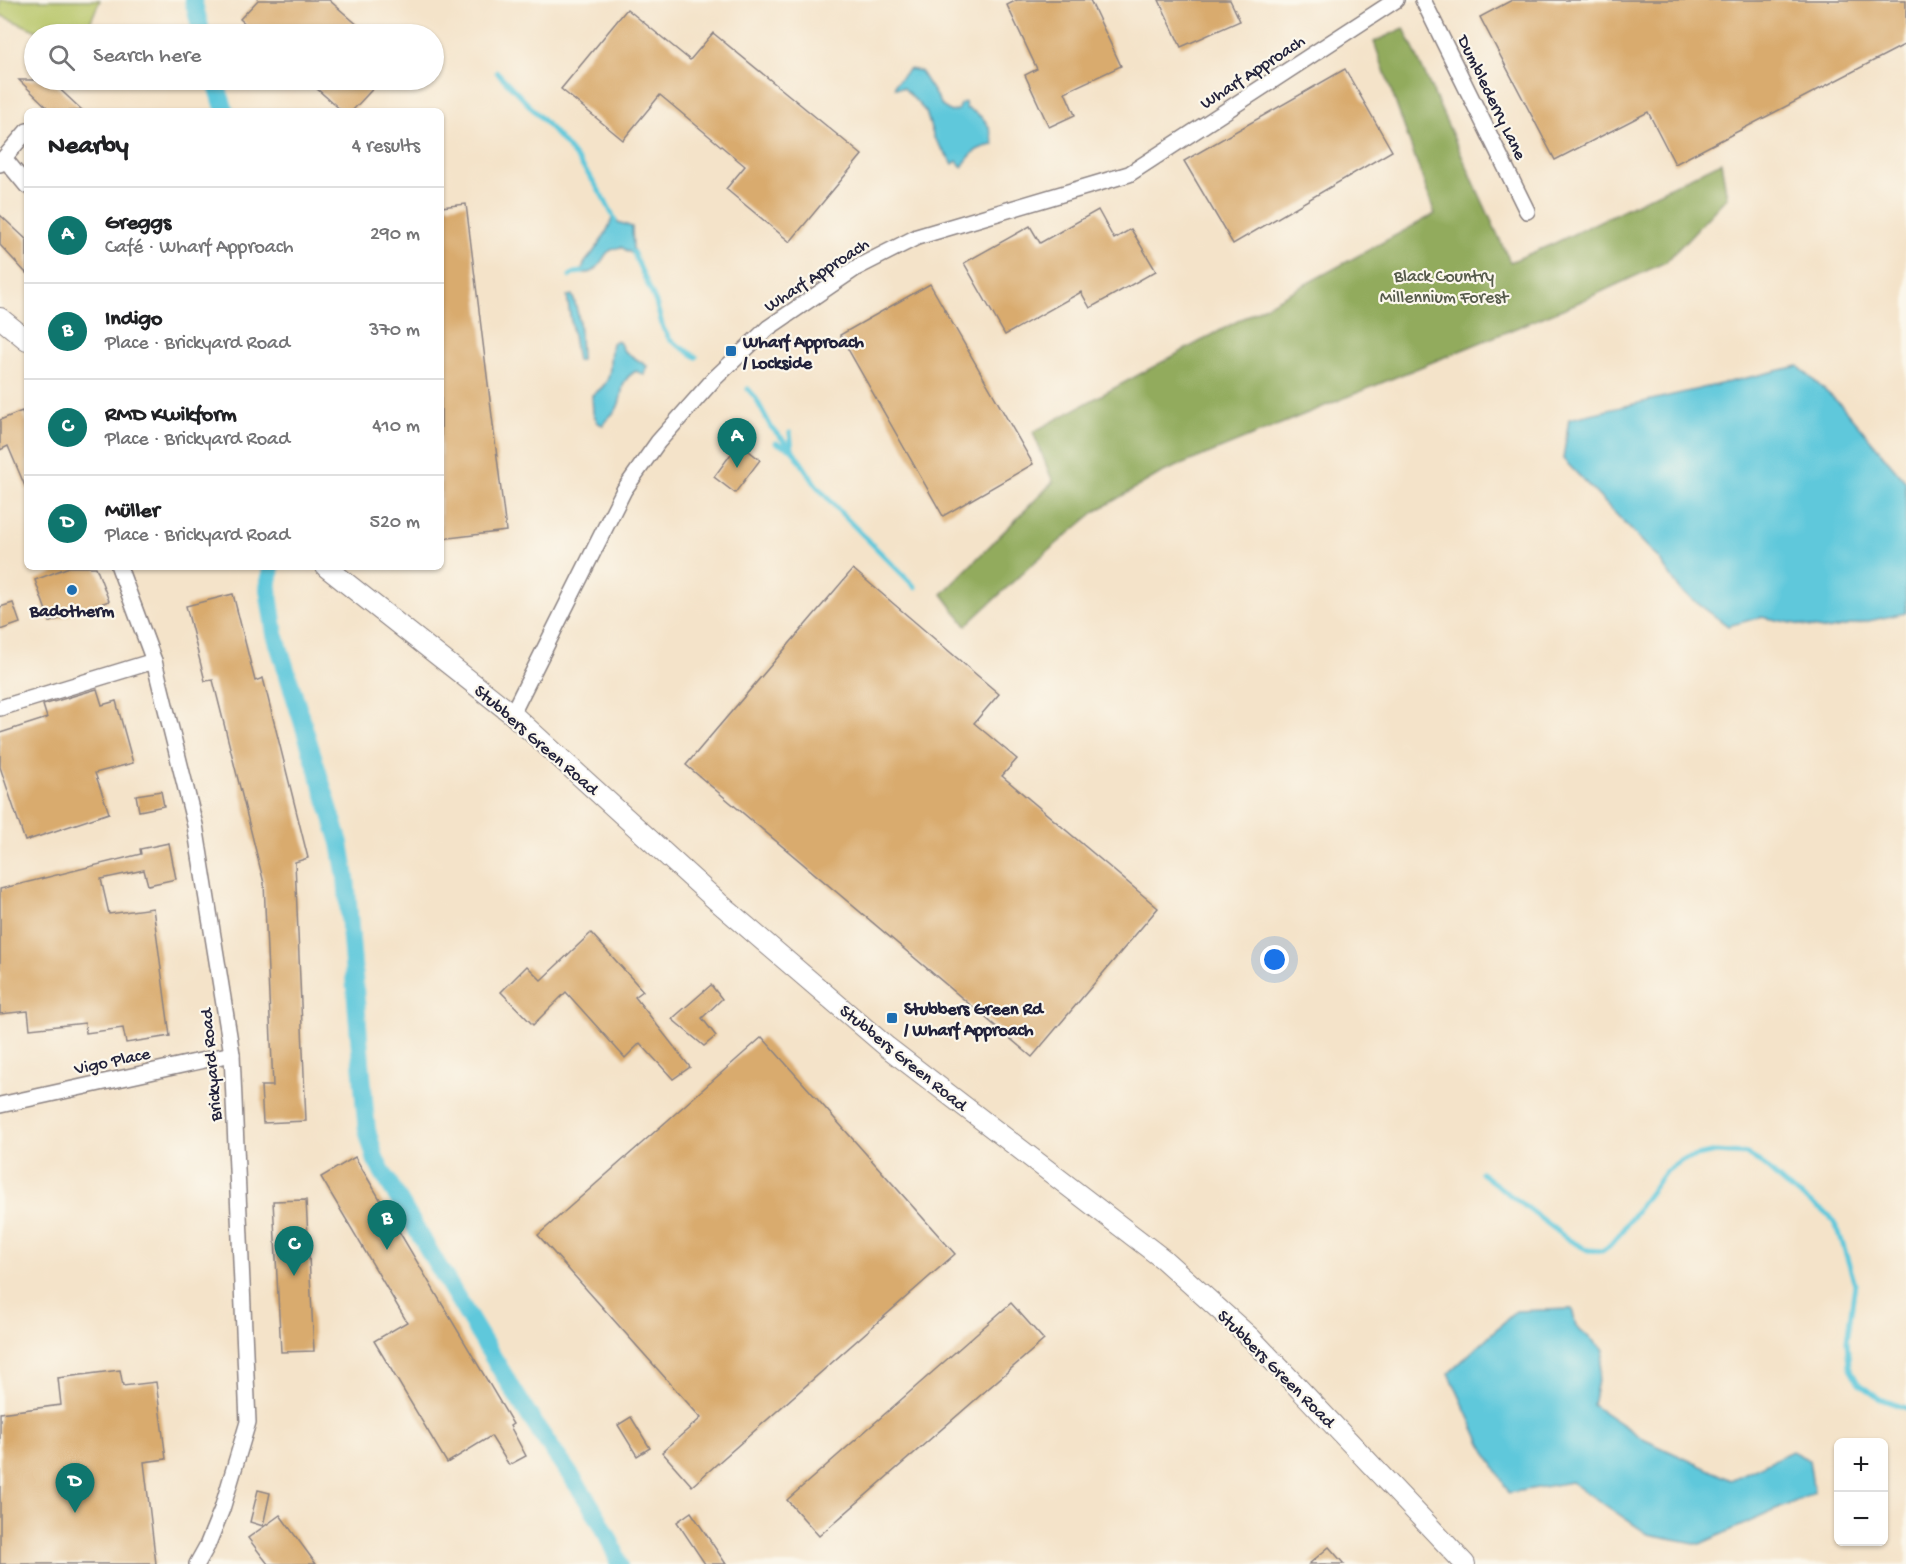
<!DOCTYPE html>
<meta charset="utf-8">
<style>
:root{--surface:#fff;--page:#f2f2f2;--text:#202124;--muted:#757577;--line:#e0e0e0;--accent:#0f766e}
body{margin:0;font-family:"Gochi Hand",sans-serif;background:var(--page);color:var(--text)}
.controls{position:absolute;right:18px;bottom:18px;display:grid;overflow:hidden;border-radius:9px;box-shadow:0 2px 4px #0004}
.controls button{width:54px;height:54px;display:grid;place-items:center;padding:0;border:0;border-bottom:2px solid var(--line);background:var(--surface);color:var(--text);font:30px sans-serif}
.you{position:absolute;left:1275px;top:960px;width:21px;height:21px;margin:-15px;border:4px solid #fff;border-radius:50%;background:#1a73e8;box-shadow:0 0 0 9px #1a73e833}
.badge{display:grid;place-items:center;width:39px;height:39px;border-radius:50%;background:var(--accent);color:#fff;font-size:20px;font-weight:700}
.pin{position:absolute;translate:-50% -50px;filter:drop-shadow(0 2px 3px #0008)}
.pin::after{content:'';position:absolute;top:32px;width:21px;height:18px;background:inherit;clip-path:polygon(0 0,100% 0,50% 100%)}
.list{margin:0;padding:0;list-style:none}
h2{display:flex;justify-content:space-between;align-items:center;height:78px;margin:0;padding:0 24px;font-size:26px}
h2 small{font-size:20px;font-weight:400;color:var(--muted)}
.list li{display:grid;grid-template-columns:39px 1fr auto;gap:18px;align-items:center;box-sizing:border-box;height:96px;padding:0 24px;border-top:2px solid var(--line)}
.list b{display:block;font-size:22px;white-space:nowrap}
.list p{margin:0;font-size:20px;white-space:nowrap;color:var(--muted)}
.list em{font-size:20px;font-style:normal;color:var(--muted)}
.icon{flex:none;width:33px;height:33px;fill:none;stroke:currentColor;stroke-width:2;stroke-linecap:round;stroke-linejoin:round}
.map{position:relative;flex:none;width:1906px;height:1564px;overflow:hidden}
.search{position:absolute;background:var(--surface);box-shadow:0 2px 4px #0004;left:24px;top:24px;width:420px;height:66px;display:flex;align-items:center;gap:15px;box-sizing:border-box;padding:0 21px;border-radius:33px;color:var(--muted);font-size:22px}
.panel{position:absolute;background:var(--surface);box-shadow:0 2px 4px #0004;left:24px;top:108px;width:420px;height:462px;border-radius:9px}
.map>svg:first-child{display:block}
</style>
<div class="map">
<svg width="1906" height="1564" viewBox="0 0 1906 1564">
<rect width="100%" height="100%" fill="#fbf7ec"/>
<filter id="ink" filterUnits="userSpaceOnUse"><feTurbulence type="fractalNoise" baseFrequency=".0167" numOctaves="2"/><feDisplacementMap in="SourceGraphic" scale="12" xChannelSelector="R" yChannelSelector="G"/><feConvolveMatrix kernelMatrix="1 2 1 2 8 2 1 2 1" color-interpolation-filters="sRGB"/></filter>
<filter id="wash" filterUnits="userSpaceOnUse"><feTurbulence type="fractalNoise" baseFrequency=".008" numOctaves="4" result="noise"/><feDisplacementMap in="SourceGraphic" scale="24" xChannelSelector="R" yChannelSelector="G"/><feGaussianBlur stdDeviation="1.35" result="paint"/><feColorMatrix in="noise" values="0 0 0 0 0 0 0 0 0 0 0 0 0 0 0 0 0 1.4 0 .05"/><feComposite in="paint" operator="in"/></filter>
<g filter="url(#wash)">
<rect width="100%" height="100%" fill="#f4e3c9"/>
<!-- green -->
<polygon fill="#b8c669" stroke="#6d7452" stroke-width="1.5" points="0,0 100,0 85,34 44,34 0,15"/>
<!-- forest -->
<polygon fill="#92ab5d" stroke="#5a664c" stroke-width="1.5" points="1404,28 1510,262 1555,243 1721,162 1727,197 1666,262 1577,303 1161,473 1096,511 1030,566 966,626 942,594 1053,482 1033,432 1435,214 1374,42"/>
<!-- water -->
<g fill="#5fc8db" stroke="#40758b" stroke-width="1.5">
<path d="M 909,69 L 920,71 L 943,107 L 951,112 L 958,110 L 960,104 L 965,102 L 966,108 C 986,117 990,124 994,145 C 977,147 972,152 962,167 L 957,161 L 953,164 L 934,138 L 926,112 L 904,88 L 895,88 L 895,84 Z"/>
<path d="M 613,215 L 618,222 L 632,227 L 633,249 L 636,256 L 621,247 C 616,248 611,249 607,253 C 600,262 596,277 582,272 C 583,261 589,259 594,251 C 602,240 610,228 613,215 Z"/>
<path d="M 572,295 C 581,315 580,338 581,360 L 577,361 L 567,296 Z"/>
<path d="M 615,341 L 619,342 L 624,351 L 647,366 L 644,375 L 636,371 C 616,383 626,394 616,410 C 612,416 606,418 603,425 L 598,423 L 593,413 L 592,395 C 617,380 607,367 612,343 Z"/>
<polygon points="1798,366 1842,406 1906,482 1906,613 1827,630 1761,617 1728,626 1681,591 1659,559 1563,459 1569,419"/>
<polygon points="1572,1309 1576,1326 1604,1350 1593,1405 1645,1440 1731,1480 1792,1451 1809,1460 1814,1493 1700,1544 1648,1534 1571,1482 1509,1493 1480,1441 1449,1373 1516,1311"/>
</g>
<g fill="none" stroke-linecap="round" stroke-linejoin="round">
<!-- stream -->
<g stroke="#5fc8db" stroke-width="5">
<path d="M 497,72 C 540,117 589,163 615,220"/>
<polyline points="633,252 656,303 663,328 670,340 696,357"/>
<polyline points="570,276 574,273 582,272"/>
<polyline points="748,389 755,397 771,427 792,449 816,485 841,513 915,587"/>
<polyline points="776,443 792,449 790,433"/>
<polyline points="1481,1173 1569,1240 1588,1250 1602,1251 1609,1246 1618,1236 1665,1172 1684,1159 1715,1152 1746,1154 1760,1162 1785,1185 1830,1216 1839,1232 1855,1284 1847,1341 1849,1366 1859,1384 1880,1399 1906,1408"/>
</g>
<!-- canal -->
<g stroke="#5fc8db" stroke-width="18">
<polyline points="193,0 202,34"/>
<polyline points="215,80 225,111"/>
<path d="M 271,567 L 268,589 L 275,634 L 340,843 L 346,878 L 365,1111 L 367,1130 L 376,1161 C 426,1245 475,1330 527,1412 C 558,1462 601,1508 619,1564"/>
</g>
</g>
<g id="blocks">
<!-- building -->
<g fill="#d9ab6e">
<polygon points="258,0 329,0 368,34 257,34 240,19"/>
<polygon points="1017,0 1090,0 1121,66 1065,92 1075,115 1049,127 1025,75 1037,69 1007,5"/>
<polygon points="1159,0 1230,0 1240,21 1181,47"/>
<polygon points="1512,0 1906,0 1906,44 1675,164 1648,112 1555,160 1480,17"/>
<polygon points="627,9 690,60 713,33 862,155 790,242 726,189 745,166 660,95 623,140 561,89"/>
<polygon points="1345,69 1392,151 1233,244 1184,161"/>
<polygon points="19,80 50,80 83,111 51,111"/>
<polygon points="307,80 381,80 352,111 342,111"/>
<polygon points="466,204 506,531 441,539 441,207"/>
<polygon points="1098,210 1114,239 1131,229 1156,271 1090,308 1081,292 1005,335 964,263 1030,226 1040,243"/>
<polygon points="0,215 27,240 27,274 0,245"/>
<polygon points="930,284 1033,464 943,516 840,335"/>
<polygon points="22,411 27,423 27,491 8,446 0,450 0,420"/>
<polygon points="739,443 760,460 735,493 714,477"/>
<polygon points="69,567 96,567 109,601 50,622 35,580"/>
<polygon points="853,569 999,694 974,723 1017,759 1002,776 1158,908 1032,1057 686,765"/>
<polygon points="233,594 255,681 263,678 308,858 295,862 306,1121 263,1123 261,1086 273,1086 264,883 213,680 205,681 186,606"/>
<polygon points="13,603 20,623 0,630 0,607"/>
<polygon points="97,689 102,705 116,701 133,763 95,773 109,813 25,841 0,767 0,733 47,718 43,705"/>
<polygon points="161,791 164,806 139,811 136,795"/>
<polygon points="169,843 176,879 148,885 144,870 101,879 109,914 153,908 170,1036 126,1043 123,1028 86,1033 85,1023 30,1029 28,1011 0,1014 0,889 141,854 140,849"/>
<polygon points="591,933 643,991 635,997 690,1067 673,1079 640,1043 625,1058 566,992 533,1025 501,992 527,966 541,980"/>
<polygon points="711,985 722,999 702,1018 716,1036 704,1046 672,1019"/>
<polygon points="762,1037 955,1254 692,1486 662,1452 701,1418 538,1235"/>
<polygon points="355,1157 513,1424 510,1426 526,1456 509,1465 491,1436 447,1463 374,1341 407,1322 321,1177"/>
<polygon points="306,1200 314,1351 281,1352 273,1201"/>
<polygon points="1011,1303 1044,1340 819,1536 787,1500"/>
<polygon points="120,1370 123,1386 156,1382 166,1459 144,1462 156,1564 0,1564 0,1413 61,1405 58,1378"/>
<polygon points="631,1417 650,1448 637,1456 618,1425"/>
<polygon points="258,1490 270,1493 263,1526 250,1522"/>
<polygon points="691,1512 726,1564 705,1564 677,1522"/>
<polygon points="280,1515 316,1564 268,1564 248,1538"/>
<polygon points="1329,1547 1344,1564 1309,1564"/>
</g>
</g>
</g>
<g filter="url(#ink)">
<use href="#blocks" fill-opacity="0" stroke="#8b8282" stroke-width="1.5"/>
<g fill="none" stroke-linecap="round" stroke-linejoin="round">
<!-- minor casing -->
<g stroke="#8b8282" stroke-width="18">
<g id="minor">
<polyline points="1423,0 1527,211"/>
<polyline points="4,158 27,131"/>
<polyline points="0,164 4,158 27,186"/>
<polyline points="119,567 154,661 195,825 232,1054 248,1422 222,1509 207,1546 197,1564"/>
<polyline points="0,708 154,661"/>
<polyline points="512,714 624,490 658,442 714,379 768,328 856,268 917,237 1129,174 1396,0"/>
<polyline points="0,1105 232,1054"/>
</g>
</g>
<!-- tertiary casing -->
<g stroke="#8b8282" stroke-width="22">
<g id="tertiary">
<polyline points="0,318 27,340"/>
<polyline points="326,567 512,714 718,902 887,1047 1163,1259 1252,1339 1465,1564"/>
</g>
</g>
<!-- minor -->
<use href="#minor" stroke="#fff" stroke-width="15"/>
<!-- tertiary -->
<use href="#tertiary" stroke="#fff" stroke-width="20"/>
</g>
</g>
<!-- markers -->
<g fill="#1f6fb2" stroke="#fbf7ec" stroke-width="2">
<rect x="725" y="345" width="12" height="12" rx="3"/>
<circle cx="72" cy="590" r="6"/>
<rect x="886" y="1012" width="12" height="12" rx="3"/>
</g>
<g text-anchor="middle" stroke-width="4.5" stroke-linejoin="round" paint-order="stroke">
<!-- street labels -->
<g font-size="18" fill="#22223b" stroke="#fbf7ec">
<text transform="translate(1252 71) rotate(-33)" y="6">Wharf Approach</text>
<text transform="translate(1493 97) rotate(64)" y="6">Dumblederry Lane</text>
<text transform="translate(816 274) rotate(-33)" y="6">Wharf Approach</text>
<text transform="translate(537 739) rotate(41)" y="6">Stubbers Green Road</text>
<text transform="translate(904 1057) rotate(39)" y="6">Stubbers Green Road</text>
<text transform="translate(112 1060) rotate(-12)" y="6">Vigo Place</text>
<text transform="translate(210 1065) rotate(-95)" y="6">Brickyard Road</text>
<text transform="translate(1277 1368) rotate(45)" y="6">Stubbers Green Road</text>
</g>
<!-- park labels -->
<g font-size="18" fill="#565b4b" stroke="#fbf7ec">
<text x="1444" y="281">Black Country<tspan x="1444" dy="21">Millennium Forest</tspan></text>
</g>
<!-- poi labels -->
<g font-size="18" font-weight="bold" fill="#22223b" stroke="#fbf7ec" text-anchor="start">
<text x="743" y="347">Wharf Approach<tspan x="743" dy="21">/ Lockside</tspan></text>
<text x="72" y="616" text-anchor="middle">Badotherm</text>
<text x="904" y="1014">Stubbers Green Rd<tspan x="904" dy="21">/ Wharf Approach</tspan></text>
</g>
</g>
</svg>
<div class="controls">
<button>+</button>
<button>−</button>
</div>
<div class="you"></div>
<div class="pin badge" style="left:737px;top:468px">A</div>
<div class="pin badge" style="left:387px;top:1250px">B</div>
<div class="pin badge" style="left:294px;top:1276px">C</div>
<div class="pin badge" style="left:75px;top:1513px">D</div>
<div class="search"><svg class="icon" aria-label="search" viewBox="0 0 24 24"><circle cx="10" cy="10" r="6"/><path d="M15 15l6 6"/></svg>Search here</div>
<section class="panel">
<h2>Nearby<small>4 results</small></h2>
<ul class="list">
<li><span class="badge">A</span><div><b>Greggs</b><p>Café · Wharf Approach</p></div><em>290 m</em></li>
<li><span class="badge">B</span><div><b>Indigo</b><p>Place · Brickyard Road</p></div><em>370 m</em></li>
<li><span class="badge">C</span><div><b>RMD Kwikform</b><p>Place · Brickyard Road</p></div><em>410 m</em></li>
<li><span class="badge">D</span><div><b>Müller</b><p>Place · Brickyard Road</p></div><em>520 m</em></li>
</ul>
</section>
</div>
